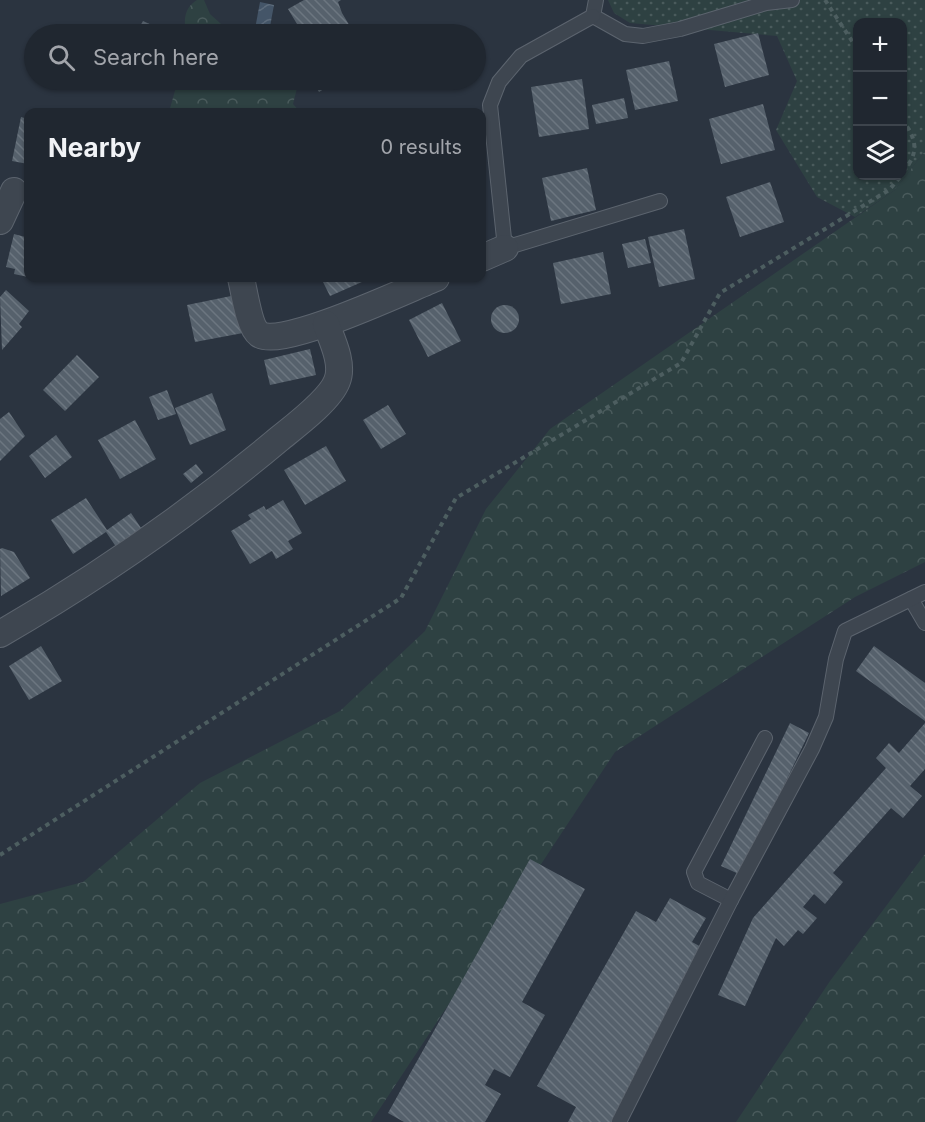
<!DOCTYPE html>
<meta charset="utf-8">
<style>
:root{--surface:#202730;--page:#282f38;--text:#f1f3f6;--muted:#a2a5ab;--line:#3d444c}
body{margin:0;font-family:Inter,sans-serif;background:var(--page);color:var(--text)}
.controls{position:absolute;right:18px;top:18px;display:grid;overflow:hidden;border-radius:12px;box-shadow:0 2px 4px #0004}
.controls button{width:54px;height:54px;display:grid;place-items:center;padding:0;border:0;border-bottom:2px solid var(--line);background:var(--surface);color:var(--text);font:30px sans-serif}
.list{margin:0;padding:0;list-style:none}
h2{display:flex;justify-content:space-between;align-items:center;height:78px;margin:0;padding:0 24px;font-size:26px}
h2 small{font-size:20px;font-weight:400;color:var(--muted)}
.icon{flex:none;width:33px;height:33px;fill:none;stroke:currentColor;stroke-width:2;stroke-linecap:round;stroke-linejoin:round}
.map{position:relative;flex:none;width:925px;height:1122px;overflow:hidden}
.search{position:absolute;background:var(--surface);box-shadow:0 2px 4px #0004;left:24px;top:24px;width:462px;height:66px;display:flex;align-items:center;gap:15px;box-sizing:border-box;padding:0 21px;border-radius:33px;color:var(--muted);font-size:22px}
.panel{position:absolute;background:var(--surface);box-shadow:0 2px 4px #0004;left:24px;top:108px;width:462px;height:174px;border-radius:12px}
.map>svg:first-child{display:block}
</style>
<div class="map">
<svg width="925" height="1122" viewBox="0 0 925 1122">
<defs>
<pattern id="grass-dots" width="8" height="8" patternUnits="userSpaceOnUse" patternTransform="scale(1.5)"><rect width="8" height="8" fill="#2e4142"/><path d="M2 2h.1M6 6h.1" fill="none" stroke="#4a5b5c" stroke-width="1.8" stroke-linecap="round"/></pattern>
<pattern id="forest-crowns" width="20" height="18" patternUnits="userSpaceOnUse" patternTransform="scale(1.5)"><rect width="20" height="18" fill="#2e4142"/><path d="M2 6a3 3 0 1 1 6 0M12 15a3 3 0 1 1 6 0" fill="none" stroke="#4a5b5c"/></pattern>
<pattern id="water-waves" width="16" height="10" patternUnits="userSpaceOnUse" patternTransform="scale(1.5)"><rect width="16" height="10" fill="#445568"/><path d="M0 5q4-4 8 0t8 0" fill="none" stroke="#5d6c7c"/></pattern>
<pattern id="building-back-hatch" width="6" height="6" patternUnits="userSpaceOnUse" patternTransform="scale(1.5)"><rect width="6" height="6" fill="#56616c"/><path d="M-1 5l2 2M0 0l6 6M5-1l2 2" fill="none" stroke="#6c7680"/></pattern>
</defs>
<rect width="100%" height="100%" fill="#2b3440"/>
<!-- grass -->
<path fill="url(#grass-dots)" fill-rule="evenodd" d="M 608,0 L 925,0 L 925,151 L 895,190 L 855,217 L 817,197 L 776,130 L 797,81 L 777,36 L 630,23 L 614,13 ZM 858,22 L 902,22 L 902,176 L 858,176 Z"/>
<!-- forest -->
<g fill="url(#forest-crowns)">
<path d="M 197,0 L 204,0 L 210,14 L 232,34 L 236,34 L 187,34 C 183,21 184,8 197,0 Z"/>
<polygon points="178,80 299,80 293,104 300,112 169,112"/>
<polygon points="925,151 925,562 855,597 615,752 371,1122 0,1122 0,904 83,882 200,783 340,711 425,631 486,509 550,429 895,190"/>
<polygon points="925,854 925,1122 736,1122 830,981"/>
</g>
<!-- water -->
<polygon fill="url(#water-waves)" points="260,2 274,5 269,32 255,29"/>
<!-- building -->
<g fill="url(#building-back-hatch)">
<polygon points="304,0 341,0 338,2 342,13 354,33 303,34 288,9"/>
<polygon points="143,21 171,34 136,34"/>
<polygon points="758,33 769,75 725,87 714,44"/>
<polygon points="669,61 678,101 635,110 626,70"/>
<polygon points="582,79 589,129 539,137 531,87"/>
<polygon points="312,80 333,80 335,82 319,92"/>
<polygon points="624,98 628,118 596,124 592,105"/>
<polygon points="763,104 775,150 721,164 709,119"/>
<polygon points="21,117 28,119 28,164 12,161"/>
<polygon points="587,168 596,210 551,221 542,178"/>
<polygon points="770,182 784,222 740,237 726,197"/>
<polygon points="684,229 695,279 659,287 648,237"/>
<polygon points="26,231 28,232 28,277 14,274 15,269 6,267 14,234 25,237"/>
<polygon points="645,239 651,263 628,268 622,244"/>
<polygon points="603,252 611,294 561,304 553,263"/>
<polygon points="321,278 371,278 330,296"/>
<polygon points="6,290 29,311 19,324 22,327 2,350 0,297"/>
<polygon points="236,295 243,333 195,342 187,305"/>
<polygon points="442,303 461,341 428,357 409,320"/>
<circle cx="505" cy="319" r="14"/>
<polygon points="310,349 316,375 270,385 264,360"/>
<polygon points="77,355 99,377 65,411 43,390"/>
<polygon points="167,390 176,414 158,420 149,397"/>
<polygon points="212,393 226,430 190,445 175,408"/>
<polygon points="388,405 406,434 381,449 363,420"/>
<polygon points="9,412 25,436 0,461 0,419"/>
<polygon points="135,420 156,459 120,479 98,440"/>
<polygon points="56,435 72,457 45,478 29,456"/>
<polygon points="326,446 346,481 305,505 284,470"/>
<polygon points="196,464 203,473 191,483 183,474"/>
<polygon points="86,498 107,530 131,513 147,537 121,554 106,532 73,554 51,520"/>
<polygon points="283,500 302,533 288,541 293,549 276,559 272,551 250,564 231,531 251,519 248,515 264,506 266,510"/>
<polygon points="2,548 14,552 30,578 1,596 0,549"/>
<polygon points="41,646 62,681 29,700 9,666"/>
<polygon points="874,646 925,683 925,721 856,671"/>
<polygon points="790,723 809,733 741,875 721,866"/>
<polygon points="925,723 925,769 910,786 922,796 903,818 891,808 833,873 843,882 825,904 814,894 803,907 817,918 803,934 798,930 784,946 776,938 745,1006 718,995 753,918 886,768 876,758 889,743 899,753"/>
<polygon points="530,859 585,889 522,1002 545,1015 510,1077 494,1069 485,1085 501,1094 485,1122 404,1122 388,1113"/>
<polygon points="670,898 706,918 692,942 705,949 611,1122 568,1122 576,1107 537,1086 636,911 656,922"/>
</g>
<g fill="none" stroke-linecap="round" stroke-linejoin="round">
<!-- lane casing -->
<g stroke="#5c646e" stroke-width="16">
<g id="lane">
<polyline points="596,0 593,16 625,34 643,36 680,29 766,3 792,0"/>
<polyline points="593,16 521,56 499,82 490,105 505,248 660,201"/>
<polyline points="911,599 925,623"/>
<polyline points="731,900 698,883 694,872 765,738"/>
<polyline points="619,1122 731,900 812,749 826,717 836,659 845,631 925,592"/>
</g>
</g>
<!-- street casing -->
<g stroke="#5c646e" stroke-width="28">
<g id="street">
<polyline points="0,221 14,191"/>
<polyline points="482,258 505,248"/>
<path d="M 241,278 C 244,290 249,327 259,334 C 280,350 408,289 436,278"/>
<path d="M 0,634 C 99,577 192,512 279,439 C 295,426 330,400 337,381 C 344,364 332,340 326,324"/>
</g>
</g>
<!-- path -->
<g stroke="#4d5e60" stroke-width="4" stroke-dasharray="4.5 4.5" stroke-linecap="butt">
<polyline points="825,0 858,50"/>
<path d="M 902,119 C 917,140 920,152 902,173"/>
<polyline points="0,855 401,598 456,498 681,363 720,293 889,190 901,176"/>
</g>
<!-- lane -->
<use href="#lane" stroke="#3e4650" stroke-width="14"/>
<!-- street -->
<use href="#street" stroke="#3e4650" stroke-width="26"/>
</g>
</svg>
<div class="controls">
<button>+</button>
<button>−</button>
<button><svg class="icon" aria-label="layers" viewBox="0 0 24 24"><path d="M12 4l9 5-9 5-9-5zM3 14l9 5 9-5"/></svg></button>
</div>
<div class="search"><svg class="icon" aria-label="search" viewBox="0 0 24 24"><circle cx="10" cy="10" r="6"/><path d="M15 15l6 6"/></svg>Search here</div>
<section class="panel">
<h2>Nearby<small>0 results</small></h2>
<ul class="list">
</ul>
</section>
</div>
